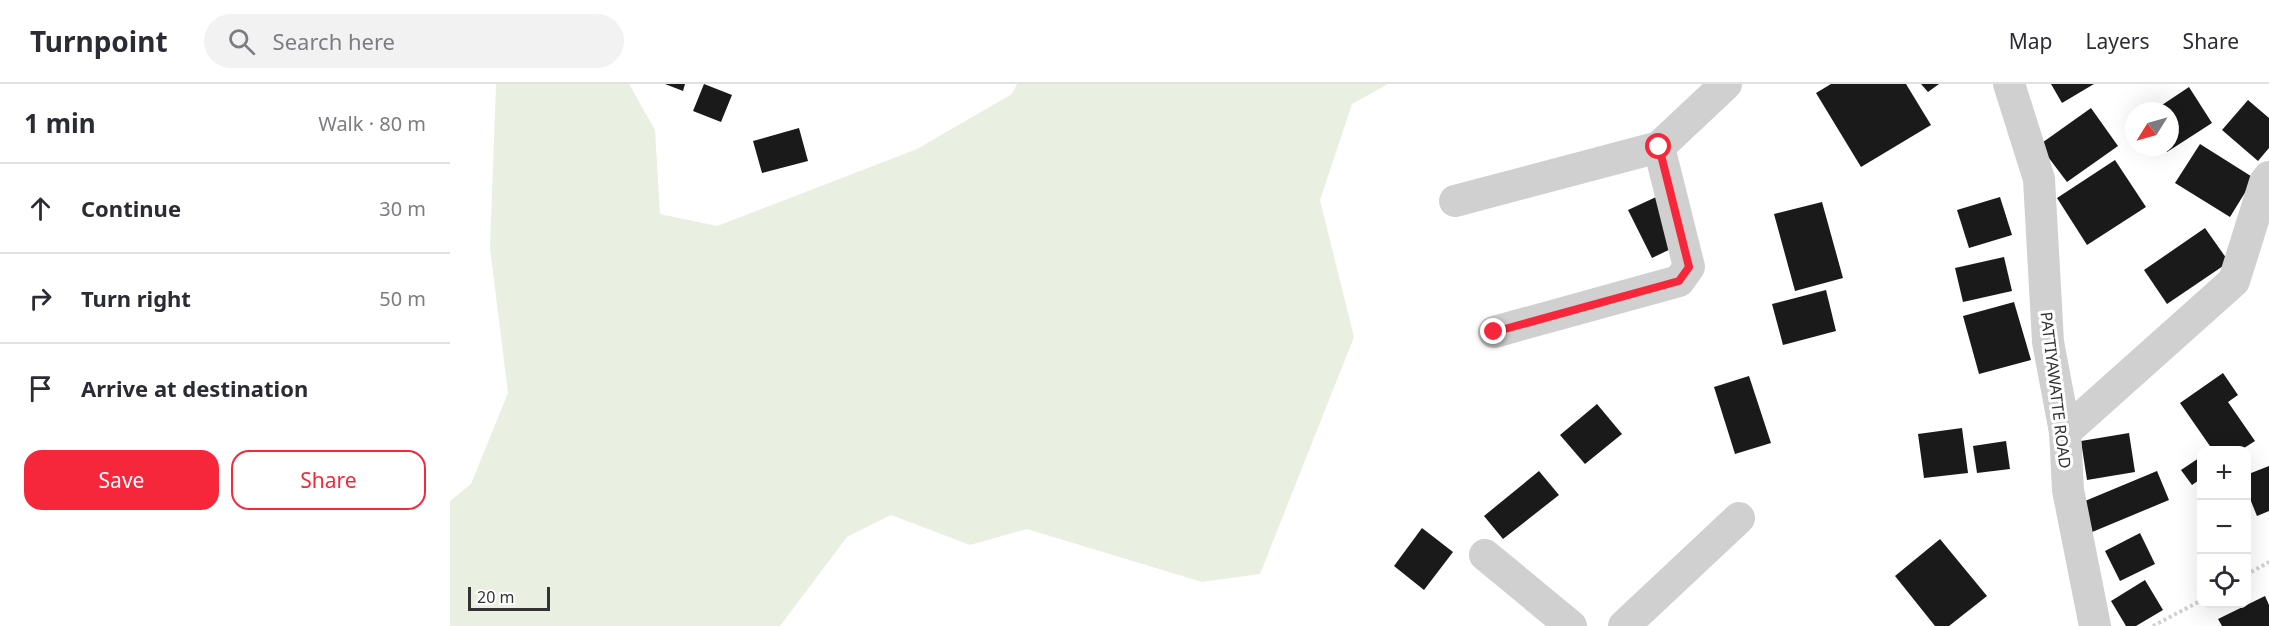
<!DOCTYPE html>
<meta charset="utf-8">
<style>
:root{--surface:#fff;--page:#f2f2f3;--text:#2b2b33;--muted:#7c7c81;--line:#e1e1e2;--accent:#f7273b}
body{margin:0;font-family:"Noto Sans",sans-serif;background:var(--page);color:var(--text)}
.controls{position:absolute;right:18px;bottom:18px;display:grid;overflow:hidden;border-radius:12px;box-shadow:0 6px 24px #0002}
.controls button{width:54px;height:54px;display:grid;place-items:center;padding:0;border:0;border-bottom:2px solid var(--line);background:var(--surface);color:var(--text);font:30px sans-serif}
.compass{position:absolute;left:1675px;top:18px;width:54px;height:54px;border-radius:50%;background:var(--surface);box-shadow:0 6px 24px #0002;rotate:233deg}
.scale{position:absolute;left:18px;bottom:15px;width:82px;box-sizing:border-box;padding-left:6px;border:3px solid #333;border-top:0;font-size:16px;line-height:21px;white-space:nowrap;color:#333;-webkit-text-stroke:4px #fff;paint-order:stroke}
.stop{position:absolute;width:18px;height:18px;margin:-14px;border:4px solid #f7273b;border-radius:50%;background:#fff}
.stop.end{background:#f7273b;border-color:#fff;box-shadow:0 2px 6px #0008}
.list{margin:0;padding:0;list-style:none}
h2{display:flex;justify-content:space-between;align-items:center;height:78px;margin:0;padding:0 24px;font-size:26px}
h2 small{font-size:20px;font-weight:400;color:var(--muted)}
.list li{display:grid;grid-template-columns:39px 1fr auto;gap:18px;align-items:center;box-sizing:border-box;height:90px;padding:0 24px;border-top:2px solid var(--line)}
.list b{display:block;font-size:22px;white-space:nowrap}
.list em{font-size:20px;font-style:normal;color:var(--muted)}
.actions{display:flex;gap:12px;padding:18px 24px}
.actions a{flex:1;padding:14px 0;border:2px solid var(--accent);border-radius:18px;text-align:center;font-size:21px;color:var(--accent)}
.actions .main{background:var(--accent);color:#fff}
.icon{flex:none;width:33px;height:33px;fill:none;stroke:currentColor;stroke-width:2;stroke-linecap:round;stroke-linejoin:round}
.map{position:relative;flex:none;width:1819px;height:542px;overflow:hidden}
header{display:flex;align-items:center;gap:36px;box-sizing:border-box;height:84px;padding:0 30px;background:var(--surface);border-bottom:2px solid var(--line)}
header strong{font-size:28px}
nav{display:flex;gap:33px;margin-inline-start:auto;font-size:21px}
.search{width:420px;height:54px;background:var(--page);display:flex;align-items:center;gap:15px;box-sizing:border-box;padding:0 21px;border-radius:33px;color:var(--muted);font-size:22px}
main{display:flex}
aside{flex:1;background:var(--surface)}
.map>svg:first-child{display:block}
</style>
<header>
<strong>Turnpoint</strong>
<div class="search"><svg class="icon" aria-label="search" viewBox="0 0 24 24"><circle cx="10" cy="10" r="6"/><path d="M15 15l6 6"/></svg>Search here</div>
<nav><a>Map</a><a>Layers</a><a>Share</a></nav>
</header>
<main>
<aside>
<h2>1 min<small>Walk · 80 m</small></h2>
<ul class="list">
<li><svg class="icon" aria-label="ahead" viewBox="0 0 24 24"><path d="M12 20V5M6 11l6-6 6 6"/></svg><div><b>Continue</b></div><em>30 m</em></li>
<li><svg class="icon" aria-label="right" viewBox="0 0 24 24"><path d="M7 20v-9h11M14 6l5 5-5 5"/></svg><div><b>Turn right</b></div><em>50 m</em></li>
<li><svg class="icon" aria-label="arrive" viewBox="0 0 24 24"><path d="M6 21V4h12l-3 4 3 4H6"/></svg><div><b>Arrive at destination</b></div></li>
</ul>
<div class="actions"><a class="main">Save</a><a>Share</a></div>
</aside>
<div class="map">
<svg width="1819" height="542" viewBox="0 0 1819 542">
<rect width="100%" height="100%" fill="#fff"/>
<!-- green -->
<polygon fill="#e9f0e1" points="46,0 179,0 205,46 210,130 267,142 467,65 562,10 567,0 938,0 902,20 870,116 904,253 810,490 752,498 577,445 520,461 441,431 397,453 330,542 0,542 0,417 21,400 58,309 40,164"/>
<!-- building -->
<g fill="#1a1a1a">
<polygon points="215,0 235,0 233,7"/>
<polygon points="254,0 282,11 271,38 243,27"/>
<polygon points="1381,0 1456,0 1481,41 1411,83 1366,9"/>
<polygon points="1471,0 1489,0 1478,8"/>
<polygon points="1601,0 1644,0 1612,19"/>
<polygon points="1739,3 1762,39 1717,68 1714,63 1720,63 1720,27 1703,27"/>
<polygon points="1798,16 1819,34 1819,64 1808,77 1772,46"/>
<polygon points="1641,24 1668,62 1617,98 1589,61"/>
<polygon points="349,44 358,77 312,89 303,57"/>
<polygon points="1750,60 1804,94 1780,133 1725,99"/>
<polygon points="1665,76 1696,123 1637,161 1607,114"/>
<polygon points="1206,113 1229,161 1202,174 1178,126"/>
<polygon points="1550,113 1562,151 1519,164 1507,126"/>
<polygon points="1372,118 1393,194 1345,207 1324,130"/>
<polygon points="1755,144 1779,178 1717,220 1694,186"/>
<polygon points="1554,173 1562,207 1513,218 1505,184"/>
<polygon points="1376,206 1386,247 1333,261 1322,220"/>
<polygon points="1564,218 1581,276 1529,290 1513,232"/>
<polygon points="1773,289 1788,311 1778,318 1805,357 1791,366 1759,366 1762,365 1730,319"/>
<polygon points="1299,292 1321,359 1285,370 1264,303"/>
<polygon points="1147,320 1172,350 1135,380 1110,351"/>
<polygon points="1512,344 1518,389 1474,394 1468,350"/>
<polygon points="1679,349 1685,388 1637,396 1631,357"/>
<polygon points="1556,357 1560,385 1527,389 1523,362"/>
<polygon points="1752,372 1752,394 1742,401 1731,386"/>
<polygon points="1819,382 1819,427 1807,432 1796,405 1796,391"/>
<polygon points="1089,387 1109,411 1053,455 1034,432"/>
<polygon points="1707,387 1719,416 1635,451 1623,422"/>
<polygon points="972,444 1003,468 974,506 944,482"/>
<polygon points="1690,449 1705,480 1670,497 1655,467"/>
<polygon points="1490,455 1537,512 1499,542 1485,542 1445,492"/>
<polygon points="1695,496 1713,526 1686,542 1676,542 1661,517"/>
<polygon points="1815,512 1819,521 1819,542 1772,542 1768,535"/>
</g>
<g fill="none" stroke-linecap="round" stroke-linejoin="round">
<!-- path -->
<g stroke="#d0d0d0" stroke-width="4" stroke-dasharray="3 3" stroke-linecap="butt">
<polyline points="1796,491 1819,478"/>
<polyline points="1703,542 1752,516"/>
</g>
<!-- minor -->
<g stroke="#d0d0d0" stroke-width="32">
<polyline points="1559,0 1589,95 1598,258 1615,348 1618,406 1645,542"/>
<polyline points="1209,63 1276,0"/>
<polyline points="1005,117 1209,63 1239,183 1229,197 1044,248"/>
<polyline points="1615,348 1784,197 1815,98 1819,93"/>
<polyline points="1035,471 1121,542"/>
<polyline points="1174,542 1289,434"/>
</g>
</g>
<g fill="none" stroke-linecap="round" stroke-linejoin="round">
<!-- route -->
<polyline stroke="#f7273b" stroke-width="8" points="1044,248 1229,197 1239,183 1209,63"/>
</g>
<g text-anchor="middle" stroke-width="6" stroke-linejoin="round" paint-order="stroke">
<!-- street labels -->
<g font-size="16" fill="#333" stroke="#fff">
<text transform="translate(1606 306) rotate(83)" y="6">PATTIYAWATTE ROAD</text>
</g>
</g>
</svg>
<div class="controls">
<button>+</button>
<button>−</button>
<button><svg class="icon" aria-label="locate" viewBox="0 0 24 24"><circle cx="12" cy="12" r="6"/><path d="M12 2v4M12 18v4M2 12h4M18 12h4"/></svg></button>
</div>
<svg class="compass" viewBox="-18 -18 36 36"><path d="M0-13l5 13h-10z" fill="#e53935"/><path d="M0 13l5-13h-10z" fill="#7c7c81"/></svg>
<div class="scale">20 m</div>
<div class="stop" style="left:1209px;top:63px"></div>
<div class="stop end" style="left:1044px;top:248px"></div>
</div>
</main>
